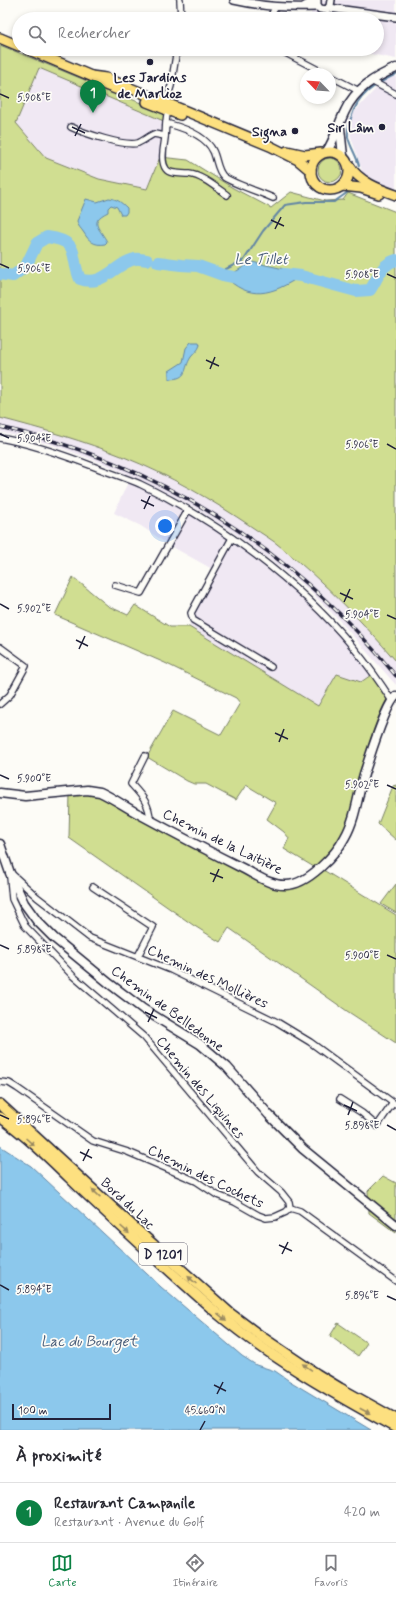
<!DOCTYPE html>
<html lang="fr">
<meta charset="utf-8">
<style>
:root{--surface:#fff;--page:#f2f2f3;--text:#2b2b33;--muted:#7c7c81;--line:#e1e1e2;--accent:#0b8043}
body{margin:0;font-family:Mynerve,sans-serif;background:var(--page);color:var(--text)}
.compass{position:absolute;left:300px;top:68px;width:36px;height:36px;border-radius:50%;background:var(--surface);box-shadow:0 2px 6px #0003;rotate:295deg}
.scale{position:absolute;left:12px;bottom:10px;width:99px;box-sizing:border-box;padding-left:4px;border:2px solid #22223b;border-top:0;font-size:11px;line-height:14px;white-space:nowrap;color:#22223b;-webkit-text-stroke:3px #fdfcf7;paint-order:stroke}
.you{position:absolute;left:165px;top:526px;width:14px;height:14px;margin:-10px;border:3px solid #fff;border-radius:50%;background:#1a73e8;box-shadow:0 0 0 6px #1a73e833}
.badge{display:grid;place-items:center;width:26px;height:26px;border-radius:50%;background:var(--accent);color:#fff;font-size:13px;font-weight:700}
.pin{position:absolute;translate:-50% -33px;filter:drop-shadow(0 1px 2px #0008)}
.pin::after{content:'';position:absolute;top:21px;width:14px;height:12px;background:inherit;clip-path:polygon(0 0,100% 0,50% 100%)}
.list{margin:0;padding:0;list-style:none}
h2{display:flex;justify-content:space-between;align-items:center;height:52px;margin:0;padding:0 16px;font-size:17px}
h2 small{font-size:13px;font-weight:400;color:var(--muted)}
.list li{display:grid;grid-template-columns:26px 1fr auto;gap:12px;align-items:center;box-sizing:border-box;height:60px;padding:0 16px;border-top:1px solid var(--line)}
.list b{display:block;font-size:15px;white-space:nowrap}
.list p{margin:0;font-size:13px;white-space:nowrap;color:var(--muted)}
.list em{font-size:13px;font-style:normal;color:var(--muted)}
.icon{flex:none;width:22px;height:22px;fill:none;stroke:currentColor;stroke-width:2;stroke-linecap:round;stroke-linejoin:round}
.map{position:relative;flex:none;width:396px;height:1430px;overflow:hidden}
.search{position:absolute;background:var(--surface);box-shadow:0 2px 6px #0003;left:12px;right:12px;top:12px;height:44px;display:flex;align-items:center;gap:10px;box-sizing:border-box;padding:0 14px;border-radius:22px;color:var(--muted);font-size:15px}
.sheet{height:112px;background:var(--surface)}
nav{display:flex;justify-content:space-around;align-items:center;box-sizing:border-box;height:56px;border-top:1px solid var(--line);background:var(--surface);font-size:11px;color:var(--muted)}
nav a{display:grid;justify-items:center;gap:2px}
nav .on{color:var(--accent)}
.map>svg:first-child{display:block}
</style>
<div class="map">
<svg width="396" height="1430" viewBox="0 0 396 1430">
<rect width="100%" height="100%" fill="#fdfcf7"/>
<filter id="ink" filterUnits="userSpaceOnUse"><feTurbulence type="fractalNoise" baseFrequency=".025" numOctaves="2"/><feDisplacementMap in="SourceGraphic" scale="8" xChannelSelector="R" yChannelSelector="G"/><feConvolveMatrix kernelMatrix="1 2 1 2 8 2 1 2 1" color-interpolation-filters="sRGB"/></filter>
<g filter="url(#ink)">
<!-- built -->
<g fill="#f0e8f3">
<polygon points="316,0 396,0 396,59 346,49 377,49 377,19 309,19"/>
<polygon points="396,67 396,190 364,177 346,121"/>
<polygon points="39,68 166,122 163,157 160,157 147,189 99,179 46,158 15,123"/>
<polygon points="0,418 81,441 125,457 164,475 206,498 236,516 281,547 330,590 357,616 396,661 396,685 338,619 304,586 234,533 193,507 149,484 107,465 53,445 0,432"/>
<polygon points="129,480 187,511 232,538 302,595 343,635 374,673 361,682 337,674 318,707 189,627 195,606 214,570 169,545 141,526 114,513"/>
</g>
<!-- green -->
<g fill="#d0de91" stroke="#798066">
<path d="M 0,45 L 165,113 L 166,122 L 39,68 L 16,123 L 46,158 L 99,179 L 147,189 L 160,157 L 188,160 L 233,188 L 271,208 L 291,192 L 325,201 L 343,200 L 348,193 L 396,212 L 396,661 C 361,620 324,582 282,548 C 273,540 262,534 252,527 C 212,500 169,475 124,457 C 84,441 42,429 0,418 Z"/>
<circle cx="330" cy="170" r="12"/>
<polygon points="73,577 108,606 128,615 135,605 170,627 189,627 318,706 337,674 361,682 374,673 392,701 346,836 320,868 396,915 396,1043 347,1011 229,928 220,942 193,925 69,838 70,793 94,790 279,887 292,884 319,868 314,867 284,849 289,838 284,832 267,819 276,803 246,785 236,800 206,784 194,784 187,781 147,757 173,711 221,735 240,703 236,698 165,663 55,615"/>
<polygon points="396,785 396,840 378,824 393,786"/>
<polygon points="396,884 396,913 381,904"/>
<polygon points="383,1176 396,1183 396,1233 369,1213 368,1191"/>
<polygon points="338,1323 367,1343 358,1356 330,1336"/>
</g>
<!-- water -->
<g fill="#8cc8ec" stroke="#6286a5">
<path d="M 109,198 C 117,199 121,202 127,208 L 127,212 L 125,215 L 121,215 L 117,207 L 111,205 L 108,208 L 108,212 C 87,222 101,229 107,242 L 105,244 C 94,246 89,241 84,233 C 81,228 78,227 77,221 L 86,199 L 97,202 Z"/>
<path d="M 252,262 L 298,272 L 301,276 C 271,295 250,302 223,275 L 230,275 Z"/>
<path d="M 191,342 L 199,342 L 200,345 C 198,351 195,352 191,357 C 183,369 189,379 169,379 L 169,371 L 183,362 L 186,348 Z"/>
<polygon points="0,1146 31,1166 161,1287 242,1356 256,1365 275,1371 288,1380 371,1430 0,1430"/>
</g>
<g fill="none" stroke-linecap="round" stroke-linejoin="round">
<!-- stream -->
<g stroke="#6286a5" stroke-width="2">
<path d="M 359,166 C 357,156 350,147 348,137 C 347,131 349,124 351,118 C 358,94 374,85 396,74"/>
<polyline points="218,273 244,260 263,231 285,205 306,202 334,202 348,192"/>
</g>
<!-- river -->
<g stroke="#8cc8ec" stroke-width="12">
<polyline points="158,262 181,265 198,266 223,275 238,278"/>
<path d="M 0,274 L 13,276 L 26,266 L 37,243 L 47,237 C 82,242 69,254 80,279 C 103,288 117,262 135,259 C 138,258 144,260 147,260"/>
<path d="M 284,274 L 301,276 L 356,291 L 370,290 C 379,277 380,265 396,260"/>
</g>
<!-- minor casing -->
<g stroke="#22223b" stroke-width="8">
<g id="minor">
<polyline points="180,0 181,19"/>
<polyline points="269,19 275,8"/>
<polyline points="278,49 326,74"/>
<polyline points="330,76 359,91"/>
<polyline points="373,79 375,83 396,94"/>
<polyline points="166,102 171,86 177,49"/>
<path d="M 169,108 C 165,116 166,129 165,138 C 164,147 160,161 166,169 C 170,175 182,173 189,174 C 203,176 215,187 227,195"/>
<path d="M 166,126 L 169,124 C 184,128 206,136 213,151 C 217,159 217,171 224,177 C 232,183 262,193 273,198"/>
<path d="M 71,127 C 84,133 125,147 138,143 C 143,141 149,136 154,134 L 165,136"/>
<path d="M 0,438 C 33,444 64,455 95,467 C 110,473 126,478 140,484 C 218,521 298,581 353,647 C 367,664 380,682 392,701"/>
<polyline points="232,538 191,613 193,620 271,667"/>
<polyline points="115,585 141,593 188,510"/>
<polyline points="0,647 26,666 10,695 0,704"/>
<path d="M 145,756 L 131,784 C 141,795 150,804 150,820"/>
<polyline points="13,875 37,897 90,938 171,970 277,1022 310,1042 396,1105"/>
<polyline points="10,877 12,899 25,926 73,976 144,1037 258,1172 281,1192 289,1202 290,1208"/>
<polyline points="93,887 153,927 138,956"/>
<polyline points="0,1082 9,1083 17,1088 93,1141 128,1152 196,1181 217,1195 235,1202 258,1215 266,1218 275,1217 286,1212 290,1208"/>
<polyline points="340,1099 362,1113 377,1126 393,1103"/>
<polyline points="290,1208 300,1211 396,1281"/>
</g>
</g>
<!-- tertiary casing -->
<g stroke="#22223b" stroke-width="10">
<g id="tertiary">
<path d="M 234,0 C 266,7 286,8 318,7"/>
<polyline points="305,6 317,0 317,5 320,9 327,10 330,6 331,0"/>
<polyline points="329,8 396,17"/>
</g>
</g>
<!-- secondary casing -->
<g stroke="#22223b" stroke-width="11">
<g id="secondary">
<polyline points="340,128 343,156"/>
<path d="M 327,151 C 335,139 338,125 345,111 C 355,89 375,77 396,68"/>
<path d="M 0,793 L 25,796 L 87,790 L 100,792 C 113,798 124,806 137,813 C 172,832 208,851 244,869 C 256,875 271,886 286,885 C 307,885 336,855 345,837 C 357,816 358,790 366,768 C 371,753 386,704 396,696"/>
<polyline points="0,844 10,873 24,903 37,921 54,938 110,984 143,1009 200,1044 227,1067 269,1115 303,1149 396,1225"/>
</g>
</g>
<!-- primary casing -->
<g stroke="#22223b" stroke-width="12">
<g id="primary">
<polyline points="0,38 19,46"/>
<polyline points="27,49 91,76 105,85 118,90"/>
<polyline points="91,76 106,78 270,146 298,160 311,171"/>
<polyline points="147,102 180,115"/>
<polyline points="287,151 305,155 321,153"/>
<circle cx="330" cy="171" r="19"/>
<path d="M 349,165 C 359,182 379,189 396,195"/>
<polyline points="342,186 361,188 379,194"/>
<polyline points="0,1104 135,1228 230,1313 262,1337 317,1374 340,1388 396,1419"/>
<path d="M 0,1117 C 31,1139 57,1166 84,1192 C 128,1233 172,1274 218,1314 C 272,1359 334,1394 396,1428"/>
</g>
</g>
<!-- minor -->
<use href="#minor" stroke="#fdfcf7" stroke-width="5.5"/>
<!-- tertiary -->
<use href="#tertiary" stroke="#fdfcf7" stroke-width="7"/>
<!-- secondary -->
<use href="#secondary" stroke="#fdfcf7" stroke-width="8"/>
<!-- primary -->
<use href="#primary" stroke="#fde080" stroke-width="9"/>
<!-- rail casing -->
<g stroke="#22223b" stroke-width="3.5">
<path id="rail" d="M 0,427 C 157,462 295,551 396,676"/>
</g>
<!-- rail -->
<use href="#rail" stroke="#fdfcf7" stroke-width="2" stroke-dasharray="6" stroke-linecap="butt"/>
</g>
<!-- one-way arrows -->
<defs><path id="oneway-solid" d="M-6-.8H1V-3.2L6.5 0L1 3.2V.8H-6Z"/></defs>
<g fill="#9a8a61">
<use href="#oneway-solid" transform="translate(30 1142) rotate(42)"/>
<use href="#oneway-solid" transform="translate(96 1193) rotate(-137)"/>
<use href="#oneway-solid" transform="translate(125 1230) rotate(42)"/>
<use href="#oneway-solid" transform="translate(192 1280) rotate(-138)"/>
<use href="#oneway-solid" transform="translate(222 1317) rotate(39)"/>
<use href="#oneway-solid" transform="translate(307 1367) rotate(-146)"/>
<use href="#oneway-solid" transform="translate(365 1411) rotate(28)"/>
</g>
</g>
<!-- ticks -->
<path fill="none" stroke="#22223b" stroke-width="1.5" d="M 0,94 L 9,98M 72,127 L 85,133M 75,136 L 81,124M 271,220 L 284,226M 275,229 L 281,217M 0,264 L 9,268M 387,274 L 396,278M 206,360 L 219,366M 210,369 L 215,357M 0,434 L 9,438M 387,444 L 396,449M 141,500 L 154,506M 144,509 L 150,496M 340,593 L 353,599M 344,602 L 350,589M 0,604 L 9,609M 387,615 L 396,619M 76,640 L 88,646M 79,649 L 85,636M 275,733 L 288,739M 279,742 L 284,729M 0,775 L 9,779M 387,785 L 396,789M 210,873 L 223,878M 213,882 L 219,869M 0,945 L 9,949M 387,955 L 396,959M 145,1012 L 157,1018M 148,1022 L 154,1009M 344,1105 L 357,1111M 0,1115 L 9,1119M 348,1115 L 353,1102M 387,1125 L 396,1130M 80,1152 L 92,1158M 83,1161 L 89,1149M 279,1245 L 292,1251M 282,1254 L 288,1242M 0,1285 L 9,1290M 387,1296 L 396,1300M 214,1385 L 226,1391M 217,1394 L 223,1382M 200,1430 L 205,1421"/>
<!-- markers -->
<g fill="#22223b" stroke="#fdfcf7" stroke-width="1.5">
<circle cx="150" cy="62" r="4"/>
<circle cx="382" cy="127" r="4"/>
<circle cx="295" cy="131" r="4"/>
</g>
<g text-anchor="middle" stroke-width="3.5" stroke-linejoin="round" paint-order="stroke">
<!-- shield labels -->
<rect fill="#fdfcf7" stroke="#646373" stroke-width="1" x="139" y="1243" width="48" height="22" rx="3"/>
<g font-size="13" font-weight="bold" fill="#22223b">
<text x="163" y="1259">D 1201</text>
</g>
<!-- poi labels -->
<g font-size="14" font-weight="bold" fill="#22223b" stroke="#fdfcf7" text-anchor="end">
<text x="150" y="82" text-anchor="middle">Les Jardins<tspan x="150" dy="16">de Marlioz</tspan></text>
<text x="374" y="132">Sir Lâm</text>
<text x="287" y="136">Signa</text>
</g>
<!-- street labels -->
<g font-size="14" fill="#22223b" stroke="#fdfcf7">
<text transform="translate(223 841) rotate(26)" y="5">Chemin de la Laitière</text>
<text transform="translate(208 976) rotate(25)" y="5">Chemin des Mollières</text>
<text transform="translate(168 1008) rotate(36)" y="5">Chemin de Belledonne</text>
<text transform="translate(201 1087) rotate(50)" y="5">Chemin des Liquines</text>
<text transform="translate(206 1176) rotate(26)" y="5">Chemin des Cochets</text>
<text transform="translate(128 1203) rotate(43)" y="5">Bord du Lac</text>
</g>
<!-- water labels -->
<g font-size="15" font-style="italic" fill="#475c79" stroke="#fdfcf7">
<text x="261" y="264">Le Tillet</text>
<text x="89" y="1346">Lac du Bourget</text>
</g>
</g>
<g font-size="10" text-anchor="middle" fill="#22223b" stroke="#fdfcf7" stroke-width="3.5" stroke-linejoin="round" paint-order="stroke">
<text x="34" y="101">5.908°E</text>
<text x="34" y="272">5.906°E</text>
<text x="362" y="278">5.908°E</text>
<text x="34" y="442">5.904°E</text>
<text x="362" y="448">5.906°E</text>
<text x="34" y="612">5.902°E</text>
<text x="362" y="618">5.904°E</text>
<text x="34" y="782">5.900°E</text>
<text x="362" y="788">5.902°E</text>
<text x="34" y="953">5.898°E</text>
<text x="362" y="959">5.900°E</text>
<text x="34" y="1123">5.896°E</text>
<text x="362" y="1129">5.898°E</text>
<text x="34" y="1293">5.894°E</text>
<text x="362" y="1299">5.896°E</text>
<text x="205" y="1414">45.660°N</text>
</g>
</svg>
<svg class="compass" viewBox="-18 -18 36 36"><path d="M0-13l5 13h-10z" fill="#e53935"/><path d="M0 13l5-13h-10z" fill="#7c7c81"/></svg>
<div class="scale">100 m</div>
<div class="you"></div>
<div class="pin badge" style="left:93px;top:113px">1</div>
<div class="search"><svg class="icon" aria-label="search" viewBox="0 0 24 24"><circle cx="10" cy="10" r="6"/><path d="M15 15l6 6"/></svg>Rechercher</div>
</div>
<section class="sheet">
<h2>À proximité<small></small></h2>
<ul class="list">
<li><span class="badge">1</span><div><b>Restaurant Campanile</b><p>Restaurant · Avenue du Golf</p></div><em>420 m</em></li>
</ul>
</section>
<nav>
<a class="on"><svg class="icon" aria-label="map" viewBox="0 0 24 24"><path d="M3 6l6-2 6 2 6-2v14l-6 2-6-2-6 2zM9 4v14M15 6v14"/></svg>Carte</a>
<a><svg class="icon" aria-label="directions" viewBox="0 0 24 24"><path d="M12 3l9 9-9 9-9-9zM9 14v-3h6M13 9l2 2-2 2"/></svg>Itinéraire</a>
<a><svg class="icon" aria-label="saved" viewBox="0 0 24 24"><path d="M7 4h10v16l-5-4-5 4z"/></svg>Favoris</a>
</nav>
